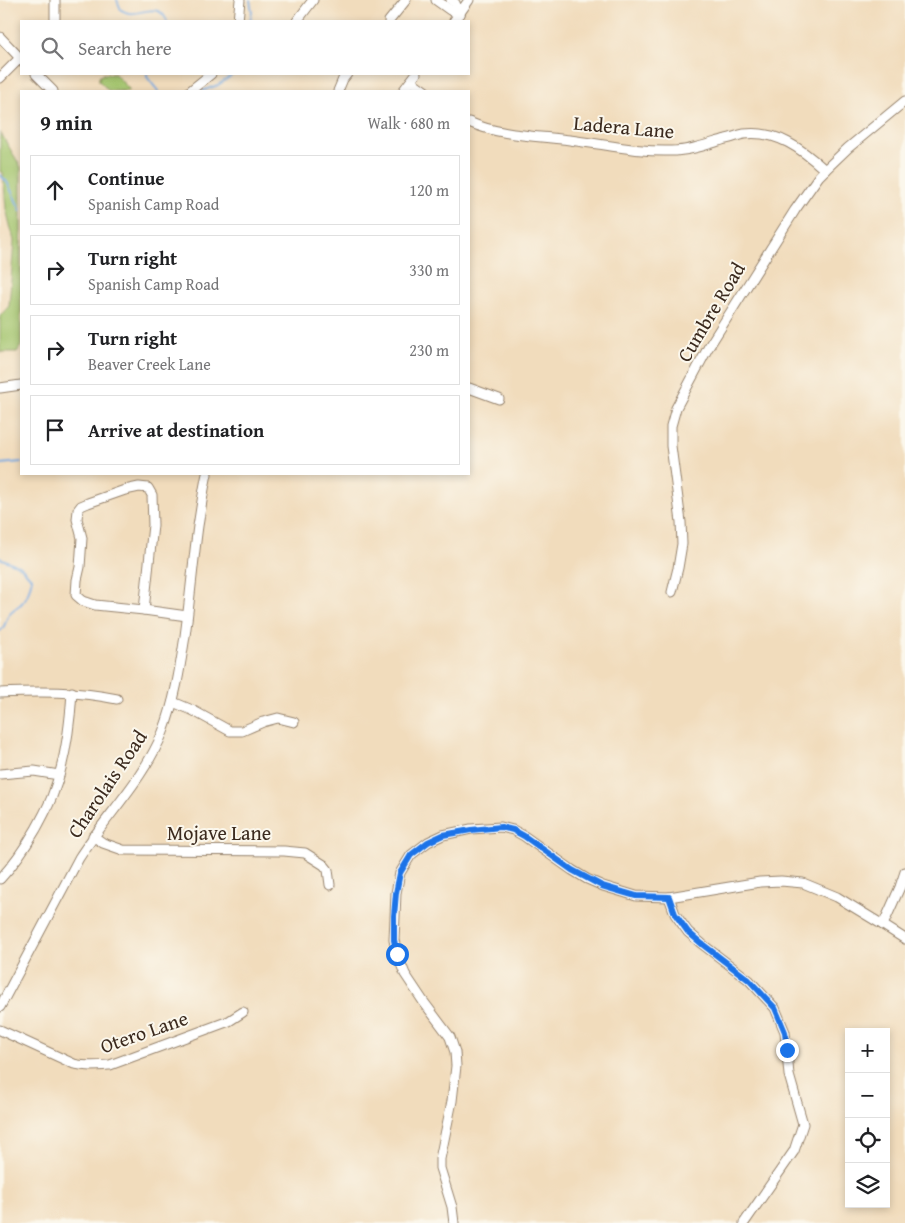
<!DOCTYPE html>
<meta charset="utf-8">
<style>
:root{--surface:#fff;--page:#f2f2f2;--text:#202124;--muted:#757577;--line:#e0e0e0}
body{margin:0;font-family:"Gentium Book Plus",serif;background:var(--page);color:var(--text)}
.controls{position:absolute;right:15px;bottom:15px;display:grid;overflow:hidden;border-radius:0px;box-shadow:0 2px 8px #0003}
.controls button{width:45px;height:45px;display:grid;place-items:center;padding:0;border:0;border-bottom:1px solid var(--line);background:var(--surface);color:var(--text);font:25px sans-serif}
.stop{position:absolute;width:15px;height:15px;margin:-11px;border:4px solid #1a73e8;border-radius:50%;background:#fff}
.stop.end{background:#1a73e8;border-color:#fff;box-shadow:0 1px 5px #0008}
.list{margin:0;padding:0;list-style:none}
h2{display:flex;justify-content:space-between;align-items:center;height:65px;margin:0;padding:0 20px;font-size:21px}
h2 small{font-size:16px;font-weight:400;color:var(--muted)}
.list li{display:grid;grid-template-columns:32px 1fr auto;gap:15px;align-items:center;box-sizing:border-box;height:70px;margin:0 10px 10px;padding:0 10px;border:1px solid var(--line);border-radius:0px}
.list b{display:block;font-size:19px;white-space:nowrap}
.list p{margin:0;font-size:16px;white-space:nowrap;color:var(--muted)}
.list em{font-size:16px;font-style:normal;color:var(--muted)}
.icon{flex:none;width:28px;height:28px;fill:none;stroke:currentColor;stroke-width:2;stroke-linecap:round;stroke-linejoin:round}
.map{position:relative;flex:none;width:905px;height:1223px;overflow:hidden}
.search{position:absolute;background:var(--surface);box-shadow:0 2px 8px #0003;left:20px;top:20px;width:450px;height:55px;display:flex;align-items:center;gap:12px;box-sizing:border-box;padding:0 18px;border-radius:0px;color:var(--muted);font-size:19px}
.panel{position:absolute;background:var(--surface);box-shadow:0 2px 8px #0003;left:20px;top:90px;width:450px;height:385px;border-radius:0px}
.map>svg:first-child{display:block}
</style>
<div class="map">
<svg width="905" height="1223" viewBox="0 0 905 1223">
<rect width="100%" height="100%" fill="#fbf7ec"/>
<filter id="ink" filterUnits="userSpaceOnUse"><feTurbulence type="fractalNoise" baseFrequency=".02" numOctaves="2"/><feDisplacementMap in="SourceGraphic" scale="10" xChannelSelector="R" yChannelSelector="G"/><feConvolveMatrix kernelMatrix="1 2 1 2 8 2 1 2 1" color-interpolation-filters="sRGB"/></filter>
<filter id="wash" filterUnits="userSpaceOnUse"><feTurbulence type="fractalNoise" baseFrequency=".0096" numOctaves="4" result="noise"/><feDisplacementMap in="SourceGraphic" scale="20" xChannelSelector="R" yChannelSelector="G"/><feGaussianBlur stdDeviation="1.12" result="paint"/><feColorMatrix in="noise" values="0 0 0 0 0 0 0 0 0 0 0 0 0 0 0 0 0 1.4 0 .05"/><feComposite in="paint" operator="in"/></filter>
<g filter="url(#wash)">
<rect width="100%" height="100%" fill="#f1dcbc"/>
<!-- green -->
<g fill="#a3c46c" stroke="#6f7745">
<polygon points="103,74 115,74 129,89 129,91 109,91 99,81 99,77"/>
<polygon points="0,132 21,167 21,346 17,352 0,352 0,316 9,306 14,241 6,209 3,172 0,172"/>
</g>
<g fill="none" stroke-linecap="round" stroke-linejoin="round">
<!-- stream -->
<g stroke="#74aae2" stroke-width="2">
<path d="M 117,0 L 121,10 C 124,11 126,13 129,13 C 142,15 159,1 167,21"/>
<polyline points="250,0 252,12 250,21"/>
<polyline points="147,74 147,77 158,91"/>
<polyline points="202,91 218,85 234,74"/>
<polyline points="0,175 7,182 21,211"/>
<polyline points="0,464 21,462"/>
<path d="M 0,558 L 21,567 L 32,579 C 29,589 29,596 21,604 C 17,608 13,609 9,614 C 5,620 6,627 0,631"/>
</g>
</g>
</g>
<g filter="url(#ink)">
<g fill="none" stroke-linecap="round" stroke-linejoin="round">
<!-- minor casing -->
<g stroke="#96836d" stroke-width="11">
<g id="minor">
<polyline points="55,0 55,21"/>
<polyline points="436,0 450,10 460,14"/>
<polyline points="451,0 455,3 460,14"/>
<polyline points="238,21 240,0"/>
<polyline points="297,21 313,0"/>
<polyline points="389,21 406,0"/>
<polyline points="454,21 469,0"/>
<polyline points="0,37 21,59"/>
<polyline points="36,74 53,91"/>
<polyline points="0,78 20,58"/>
<polyline points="411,81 425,91"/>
<polyline points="190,91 211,74"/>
<polyline points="338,91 343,79 347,74"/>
<polyline points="403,91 416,74"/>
<path d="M 469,122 C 499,136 543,136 577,141 C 608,145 639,152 671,151 C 690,151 708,144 726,139 C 732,138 738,135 744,134 C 777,130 802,149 825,170"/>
<polyline points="0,388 21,385"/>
<polyline points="469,388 499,399"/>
<polygon points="139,487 148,488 152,495 153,525 144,610 95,605 83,601 76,595 77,580 80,567 82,538 77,519 78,510 81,506 88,503 125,490"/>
<polyline points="672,592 678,568 682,544 681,522 671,446 671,426 676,408 708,348 795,210 819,176 825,170 848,148 905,101"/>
<polyline points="144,610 187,616"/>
<path d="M 0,693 C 40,691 78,691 117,699"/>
<polyline points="173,702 192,710 230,731 242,731 263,722 278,718 294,722"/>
<polyline points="0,774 34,771 59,775"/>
<polyline points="93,836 103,843 123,850 284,851 305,853 324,865 328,870 330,885"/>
<path d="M 0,879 C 15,863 25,848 36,829 C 43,816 50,804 54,791 C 66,759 70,725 72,692"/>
<polyline points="669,897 675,914 688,932 702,944 749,980 775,1008 785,1032 789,1075 803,1124 794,1151 744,1223"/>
<polyline points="883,925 900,887 905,872"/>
<path d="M 0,1007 L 79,858 C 106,816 144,779 163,732 C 175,701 180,668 185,636 C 190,599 193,563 198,526 C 201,509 203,491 207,474"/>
<path d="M 0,1030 L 74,1064 C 86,1067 97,1066 110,1065 L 229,1021 L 243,1012"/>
<polyline points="454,1223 452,1207 440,1168 440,1159 452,1101 456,1066 455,1052 450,1037 423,1001 405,974 397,954 394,940 396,893 400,873 411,855 428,842 443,835 471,829 501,827 513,830 524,836 572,870 587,879 603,886 636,896 669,897 760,882 781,881 803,883 837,897 883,925 905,939"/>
</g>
</g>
<!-- minor -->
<use href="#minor" stroke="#fff" stroke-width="9"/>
</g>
</g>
<g fill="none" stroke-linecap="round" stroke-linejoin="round" filter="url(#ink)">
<!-- route -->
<polyline stroke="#1a73e8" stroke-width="6" points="397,954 394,940 394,916 396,893 400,873 411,855 428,842 443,835 471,830 501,827 513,830 524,836 572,870 602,886 636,896 669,897 675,914 688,932 702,944 749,980 775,1008 785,1032 787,1050"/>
</g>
<g text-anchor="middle" stroke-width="4" stroke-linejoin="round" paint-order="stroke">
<!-- street labels -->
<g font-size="20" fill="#3b2a1e" stroke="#fbf7ec">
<text transform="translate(624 127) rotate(5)" y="7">Ladera Lane</text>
<text transform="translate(711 312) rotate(-59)" y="7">Cumbre Road</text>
<text transform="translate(107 784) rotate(-56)" y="7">Charolais Road</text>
<text x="219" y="840">Mojave Lane</text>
<text transform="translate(144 1032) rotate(-19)" y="7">Otero Lane</text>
</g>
</g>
</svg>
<div class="controls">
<button>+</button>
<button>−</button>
<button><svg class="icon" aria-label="locate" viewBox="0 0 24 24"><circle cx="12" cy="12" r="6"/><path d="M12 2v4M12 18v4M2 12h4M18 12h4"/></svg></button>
<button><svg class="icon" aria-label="layers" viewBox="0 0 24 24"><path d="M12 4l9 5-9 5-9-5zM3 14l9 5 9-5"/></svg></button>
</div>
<div class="stop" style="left:397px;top:954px"></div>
<div class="stop end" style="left:787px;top:1050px"></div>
<div class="search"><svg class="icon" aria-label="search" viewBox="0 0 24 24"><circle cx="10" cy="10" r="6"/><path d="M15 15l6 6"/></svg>Search here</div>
<section class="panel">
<h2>9 min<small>Walk · 680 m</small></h2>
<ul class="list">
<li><svg class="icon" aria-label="ahead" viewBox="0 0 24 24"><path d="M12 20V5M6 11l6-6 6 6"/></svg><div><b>Continue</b><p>Spanish Camp Road</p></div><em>120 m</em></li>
<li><svg class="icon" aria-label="right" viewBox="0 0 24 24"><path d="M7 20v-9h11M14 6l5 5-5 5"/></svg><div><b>Turn right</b><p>Spanish Camp Road</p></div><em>330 m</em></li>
<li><svg class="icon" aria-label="right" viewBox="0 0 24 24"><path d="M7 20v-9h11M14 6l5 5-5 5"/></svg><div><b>Turn right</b><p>Beaver Creek Lane</p></div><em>230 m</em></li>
<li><svg class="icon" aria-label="arrive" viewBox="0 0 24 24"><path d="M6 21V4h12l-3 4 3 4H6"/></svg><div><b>Arrive at destination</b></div></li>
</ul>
</section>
</div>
